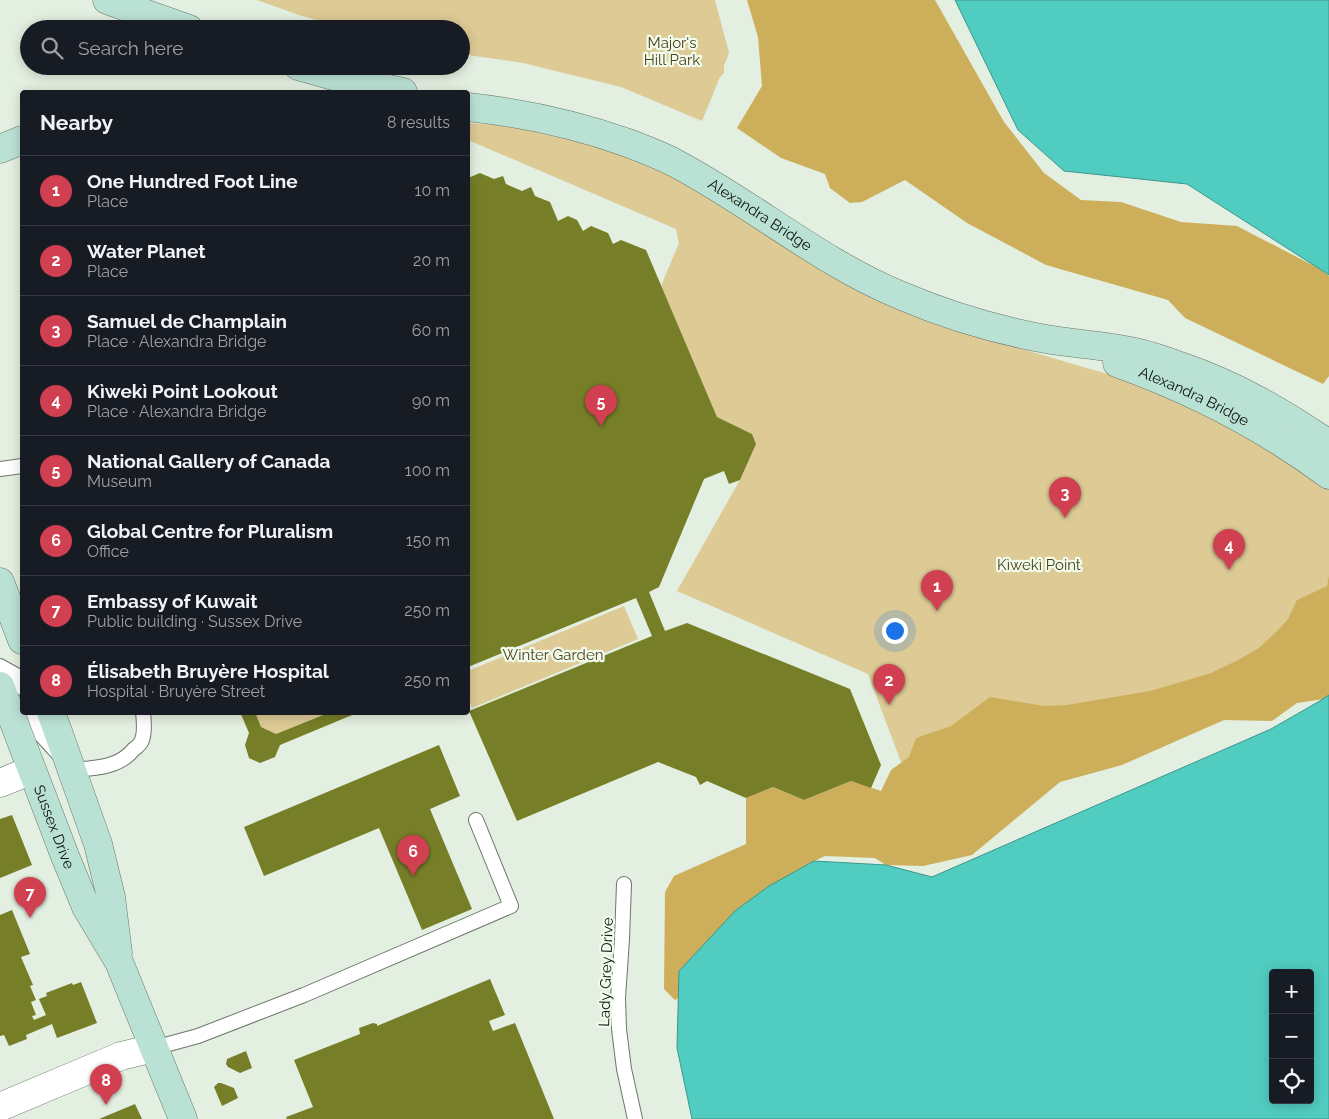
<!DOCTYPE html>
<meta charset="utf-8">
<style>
:root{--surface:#171b24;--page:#20242c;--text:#f1f3f6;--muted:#9ea1a6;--line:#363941;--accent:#d04051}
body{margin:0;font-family:Raleway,sans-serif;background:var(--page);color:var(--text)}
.controls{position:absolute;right:15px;bottom:15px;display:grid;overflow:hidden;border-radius:5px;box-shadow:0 2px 12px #0003}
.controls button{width:45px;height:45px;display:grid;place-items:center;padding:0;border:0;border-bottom:1px solid var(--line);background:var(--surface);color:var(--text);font:25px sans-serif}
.you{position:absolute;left:894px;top:630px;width:18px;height:18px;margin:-12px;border:4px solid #fff;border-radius:50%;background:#1a73e8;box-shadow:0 0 0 8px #1a73e833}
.badge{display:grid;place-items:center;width:32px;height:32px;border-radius:50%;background:var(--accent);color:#fff;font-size:16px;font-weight:700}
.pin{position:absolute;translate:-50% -41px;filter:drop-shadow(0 1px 2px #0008)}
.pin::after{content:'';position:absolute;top:26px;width:18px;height:15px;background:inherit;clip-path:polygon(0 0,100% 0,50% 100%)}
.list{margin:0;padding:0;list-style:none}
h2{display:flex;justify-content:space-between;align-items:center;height:65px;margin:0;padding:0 20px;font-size:21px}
h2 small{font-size:16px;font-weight:400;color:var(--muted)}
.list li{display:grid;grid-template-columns:32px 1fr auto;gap:15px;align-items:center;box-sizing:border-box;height:70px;padding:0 20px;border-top:1px solid var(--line)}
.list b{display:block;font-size:19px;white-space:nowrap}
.list p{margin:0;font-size:16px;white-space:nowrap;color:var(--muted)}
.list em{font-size:16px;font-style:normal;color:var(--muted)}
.icon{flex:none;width:28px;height:28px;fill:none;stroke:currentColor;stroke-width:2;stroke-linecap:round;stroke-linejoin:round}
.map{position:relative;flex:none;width:1329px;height:1119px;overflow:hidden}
.search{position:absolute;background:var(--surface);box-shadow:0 2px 12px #0003;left:20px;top:20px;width:450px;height:55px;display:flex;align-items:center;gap:12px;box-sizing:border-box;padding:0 18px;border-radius:28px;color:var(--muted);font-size:19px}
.panel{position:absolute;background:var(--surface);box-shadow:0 2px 12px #0003;left:20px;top:90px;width:450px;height:625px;border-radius:5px}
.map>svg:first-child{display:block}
</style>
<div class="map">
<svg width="1329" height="1119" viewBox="0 0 1329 1119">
<rect width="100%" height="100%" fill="#e3efe0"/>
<!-- green -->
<g fill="#ddca95">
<polygon points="257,0 715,0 729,53 724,66 724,73 720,77 702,121 621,87 523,63 461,54 461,29 350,29 302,16"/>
<polygon points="468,123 522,127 611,150 675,178 866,295 933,323 1121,378 1204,407 1329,487 1329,574 1324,611 1302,672 925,826 868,674 677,591 740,480 756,444 752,434 717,417 661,286 679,243 676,229 468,140"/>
<polygon points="624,606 638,639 472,708 468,697 468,671"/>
<polygon points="255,713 328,713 276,734 261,727"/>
</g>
<!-- forest -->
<g fill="#cdaf5b">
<polygon points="747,0 935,0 1004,122 1044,173 1081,200 1121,202 1181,222 1237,226 1318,268 1329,276 1329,376 1323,384 1185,318 1168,300 1046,265 967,223 905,180 862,202 850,203 830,188 825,174 781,158 737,128 762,86 758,37"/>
<polygon points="1329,574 1329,696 1324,699 1297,703 1272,721 1224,720 1122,765 1060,782 972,855 923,866 886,865 875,858 825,856 806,865 701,961 686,994 675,1000 664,989 665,892 674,876 746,844 746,798 773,787 804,800 851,781 881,791 891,770 909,757 916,738 951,726 990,697 1044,706 1067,705 1150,691 1181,682 1211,673 1238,660 1259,648 1279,629 1288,619 1297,600 1327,586"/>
</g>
<!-- water -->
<g fill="#51ccc0" stroke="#3e958b" fill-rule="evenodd">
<polygon points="955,0 1329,0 1329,275 1187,184 1064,171 1018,130"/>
<path d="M 1329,695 L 1329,1119 L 692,1119 L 677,1048 L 679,971 L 735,911 L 769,886 L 814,861 L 886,865 L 932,877 L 1271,729 L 1318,702 ZM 1273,973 L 1310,973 L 1310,1100 L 1273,1100 Z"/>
</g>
<!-- building -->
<g fill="#767e28">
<polygon points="480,173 494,179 503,176 506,184 522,191 531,187 535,196 550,202 558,221 568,216 577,220 583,231 591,226 608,233 613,244 621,240 646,250 717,417 752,434 756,444 740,480 729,484 724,471 704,479 659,587 649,592 665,631 687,623 850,689 881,765 871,788 851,781 804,800 773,787 746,798 707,781 700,785 696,777 658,762 517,821 469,711 652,636 636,598 468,667 468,178"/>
<polygon points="240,712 255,712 261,727 276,734 328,713 357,713 280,745 275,757 260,763 249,758 245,745 249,733"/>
<polygon points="439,745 460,796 430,809 472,909 422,930 379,828 264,876 244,827"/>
<polygon points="12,815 32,865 0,878 0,819"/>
<polygon points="12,910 30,954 21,957 33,985 30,986 36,1000 31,1002 36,1015 32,1016 34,1020 46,1015 39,999 47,996 46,993 72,983 73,985 81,982 97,1023 57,1038 52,1024 26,1035 27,1039 9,1046 4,1035 0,1036 0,915"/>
<polygon points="490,979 505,1015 489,1021 493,1031 515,1023 554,1119 287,1119 286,1117 313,1107 294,1060 360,1034 359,1028 373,1023 377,1024 377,1026"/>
<polygon points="246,1051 252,1068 240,1073 228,1067 226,1064 227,1059"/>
<polygon points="218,1083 221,1083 234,1088 238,1098 222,1106 214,1087"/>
<polygon points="135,1104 142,1119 99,1119"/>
</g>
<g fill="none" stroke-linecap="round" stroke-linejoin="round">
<!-- lane casing -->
<g stroke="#6c7769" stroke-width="16">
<g id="lane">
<polyline points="0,469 22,466"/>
<polyline points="0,666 18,676 22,688"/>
<path d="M 33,712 L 42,736 L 73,770 C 95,768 119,768 134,749 C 137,747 141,743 142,740 C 145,732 144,721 143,712"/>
<polyline points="624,884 622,939 618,998 619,1029 624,1069 635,1119"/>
<polyline points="154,1048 198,1036 304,995 511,906 476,820"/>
</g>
</g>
<!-- street casing -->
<g stroke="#6c7769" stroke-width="29">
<g id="street">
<polyline points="0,783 32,770"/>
<polyline points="0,1107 121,1056 154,1048"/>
</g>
</g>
<!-- secondary casing -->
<g stroke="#6c7769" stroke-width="29">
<g id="secondary">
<polyline points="107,0 189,29"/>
<polyline points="298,66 351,81 403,92"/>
<path id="s1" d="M 468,107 C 523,113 575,124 628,143 C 644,149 660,155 675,163 C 753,204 821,263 902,296 C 949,316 997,330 1046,339 C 1074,344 1103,345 1130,351 C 1147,354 1164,360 1180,366 C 1236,385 1280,411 1329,444"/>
<polyline points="0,149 22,140"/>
<path id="s2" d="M 1117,363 C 1195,391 1263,426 1329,475"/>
<polyline points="0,582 22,640"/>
<path id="s3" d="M 0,686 L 65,856 L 86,907 L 119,962 L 183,1119"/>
<polyline points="51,712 98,844 111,897 118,953"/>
</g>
</g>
<!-- lane -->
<use href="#lane" stroke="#fff" stroke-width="14"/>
<!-- street -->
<use href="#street" stroke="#fff" stroke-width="28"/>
<!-- secondary -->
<use href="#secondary" stroke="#bae2d4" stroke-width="28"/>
</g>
<g text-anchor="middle" stroke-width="4.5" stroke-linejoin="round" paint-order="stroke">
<!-- park labels -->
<g font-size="15" fill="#4c3f1b" stroke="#f1fced">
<text x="672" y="48">Major's<tspan x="672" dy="17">Hill Park</tspan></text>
<text x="1039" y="570">Kìwekì Point</text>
<text x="553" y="660">Winter Garden</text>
</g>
<!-- street labels -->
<g font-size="15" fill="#10140f" stroke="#f1fced">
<text dy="5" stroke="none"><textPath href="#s1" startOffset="315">Alexandra Bridge</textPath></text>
<text dy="5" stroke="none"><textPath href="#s2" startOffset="84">Alexandra Bridge</textPath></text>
<text dy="5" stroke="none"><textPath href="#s3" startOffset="151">Sussex Drive</textPath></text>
<text transform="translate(606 972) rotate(-88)" y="5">Lady Grey Drive</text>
</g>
</g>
</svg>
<div class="controls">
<button>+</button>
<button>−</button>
<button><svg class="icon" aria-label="locate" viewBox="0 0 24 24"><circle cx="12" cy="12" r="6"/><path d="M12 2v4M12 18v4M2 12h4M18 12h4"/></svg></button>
</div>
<div class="you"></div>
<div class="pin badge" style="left:937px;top:611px">1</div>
<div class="pin badge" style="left:889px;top:705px">2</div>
<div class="pin badge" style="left:1065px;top:518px">3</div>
<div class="pin badge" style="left:1229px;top:570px">4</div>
<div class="pin badge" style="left:601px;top:426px">5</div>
<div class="pin badge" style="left:413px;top:876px">6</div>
<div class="pin badge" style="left:30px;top:918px">7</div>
<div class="pin badge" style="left:106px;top:1105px">8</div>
<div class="search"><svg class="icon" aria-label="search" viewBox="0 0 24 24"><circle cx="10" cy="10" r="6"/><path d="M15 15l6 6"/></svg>Search here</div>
<section class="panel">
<h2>Nearby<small>8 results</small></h2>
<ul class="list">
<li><span class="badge">1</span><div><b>One Hundred Foot Line</b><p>Place</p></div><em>10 m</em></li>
<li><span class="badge">2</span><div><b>Water Planet</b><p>Place</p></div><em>20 m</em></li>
<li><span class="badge">3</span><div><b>Samuel de Champlain</b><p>Place · Alexandra Bridge</p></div><em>60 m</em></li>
<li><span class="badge">4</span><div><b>Kìwekì Point Lookout</b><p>Place · Alexandra Bridge</p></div><em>90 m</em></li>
<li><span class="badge">5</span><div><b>National Gallery of Canada</b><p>Museum</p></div><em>100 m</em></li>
<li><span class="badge">6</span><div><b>Global Centre for Pluralism</b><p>Office</p></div><em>150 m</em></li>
<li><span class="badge">7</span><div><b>Embassy of Kuwait</b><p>Public building · Sussex Drive</p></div><em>250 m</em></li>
<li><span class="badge">8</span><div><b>Élisabeth Bruyère Hospital</b><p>Hospital · Bruyère Street</p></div><em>250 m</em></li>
</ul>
</section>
</div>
